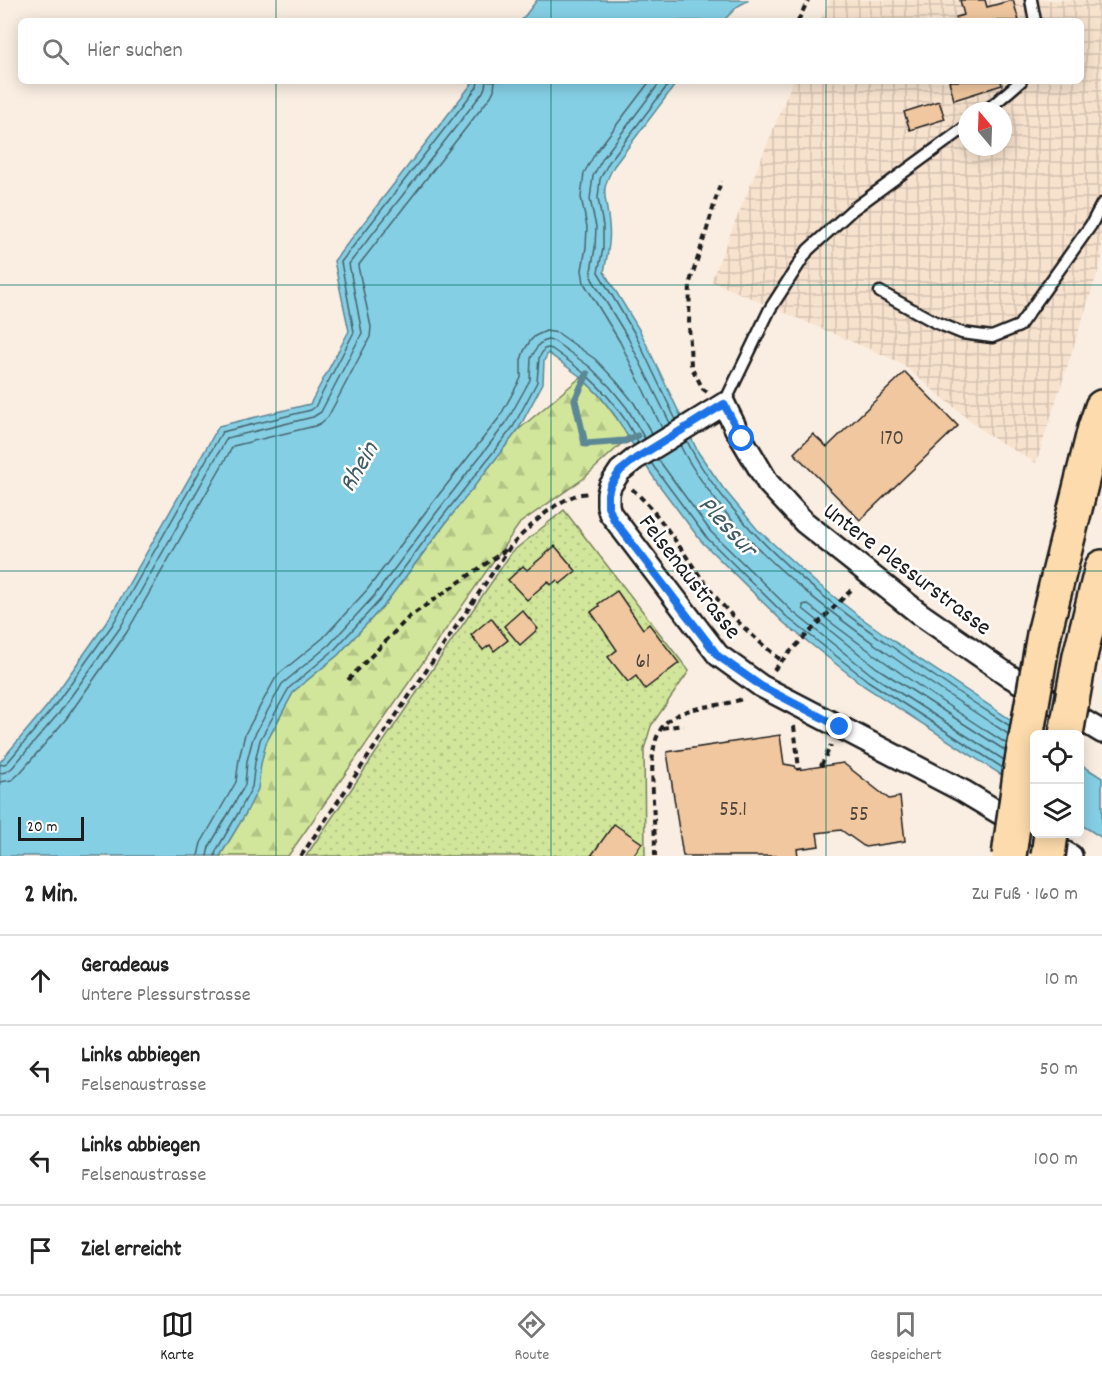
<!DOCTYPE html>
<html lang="de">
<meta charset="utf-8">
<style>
:root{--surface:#fff;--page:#f2f2f2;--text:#222;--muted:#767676;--line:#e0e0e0;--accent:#1c1c1c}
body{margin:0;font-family:Dekko,sans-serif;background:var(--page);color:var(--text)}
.controls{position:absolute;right:18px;bottom:18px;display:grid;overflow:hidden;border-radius:9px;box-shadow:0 3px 15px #0003}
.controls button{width:54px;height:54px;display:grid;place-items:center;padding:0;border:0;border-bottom:2px solid var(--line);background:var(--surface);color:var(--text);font:30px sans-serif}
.compass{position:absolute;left:958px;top:102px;width:54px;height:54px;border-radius:50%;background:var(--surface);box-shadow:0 3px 15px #0003;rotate:341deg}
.scale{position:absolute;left:18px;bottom:15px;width:66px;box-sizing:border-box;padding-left:6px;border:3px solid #1c1c1c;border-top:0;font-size:16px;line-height:21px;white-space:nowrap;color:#1c1c1c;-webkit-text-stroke:4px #fff;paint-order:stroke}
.stop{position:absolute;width:18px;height:18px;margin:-14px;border:4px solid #1a73e8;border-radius:50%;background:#fff}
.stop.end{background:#1a73e8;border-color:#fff;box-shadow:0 2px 6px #0008}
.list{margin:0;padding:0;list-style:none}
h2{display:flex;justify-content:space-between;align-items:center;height:78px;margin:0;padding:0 24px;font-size:26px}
h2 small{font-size:20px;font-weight:400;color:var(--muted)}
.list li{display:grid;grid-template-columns:39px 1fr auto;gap:18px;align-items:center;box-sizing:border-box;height:90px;padding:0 24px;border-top:2px solid var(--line)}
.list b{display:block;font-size:22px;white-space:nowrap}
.list p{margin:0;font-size:20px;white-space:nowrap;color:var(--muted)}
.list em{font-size:20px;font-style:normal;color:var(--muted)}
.icon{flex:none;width:33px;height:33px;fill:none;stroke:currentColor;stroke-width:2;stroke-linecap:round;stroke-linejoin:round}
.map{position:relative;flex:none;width:1102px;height:856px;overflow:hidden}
.search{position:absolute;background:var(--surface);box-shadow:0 3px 15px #0003;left:18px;right:18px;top:18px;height:66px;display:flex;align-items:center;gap:15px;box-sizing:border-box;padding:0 21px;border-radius:9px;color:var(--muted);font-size:22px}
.sheet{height:438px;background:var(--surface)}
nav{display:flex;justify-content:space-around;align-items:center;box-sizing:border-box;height:84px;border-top:2px solid var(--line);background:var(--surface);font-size:16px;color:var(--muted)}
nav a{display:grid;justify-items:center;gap:3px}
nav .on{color:var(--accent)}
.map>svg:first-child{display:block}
</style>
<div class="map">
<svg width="1102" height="856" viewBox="0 0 1102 856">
<defs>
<pattern id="industrial-grid" width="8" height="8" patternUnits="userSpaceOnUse" patternTransform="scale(1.5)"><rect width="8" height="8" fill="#f7e2ce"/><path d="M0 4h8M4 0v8" fill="none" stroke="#d3c1b0"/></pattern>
<pattern id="green-dots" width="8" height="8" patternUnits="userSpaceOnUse" patternTransform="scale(1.5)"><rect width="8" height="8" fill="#d1e69b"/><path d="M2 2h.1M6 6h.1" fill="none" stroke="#b3c585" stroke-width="1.8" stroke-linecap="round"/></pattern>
<pattern id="forest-firs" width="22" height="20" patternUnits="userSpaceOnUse" patternTransform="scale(1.5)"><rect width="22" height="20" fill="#d1e69b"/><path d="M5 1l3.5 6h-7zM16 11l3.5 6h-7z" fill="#b3c585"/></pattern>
</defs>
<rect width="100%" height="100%" fill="#faeee2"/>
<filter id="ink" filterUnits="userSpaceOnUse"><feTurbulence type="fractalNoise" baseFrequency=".0167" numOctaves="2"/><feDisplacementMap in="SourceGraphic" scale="12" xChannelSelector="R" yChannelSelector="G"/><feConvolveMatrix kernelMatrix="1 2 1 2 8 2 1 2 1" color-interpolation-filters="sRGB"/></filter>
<g filter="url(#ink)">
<!-- industrial -->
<path fill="url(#industrial-grid)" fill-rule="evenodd" d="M 830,0 L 1102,0 L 1102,259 L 1036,463 L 988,435 L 899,362 L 711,281 L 793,81 L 1081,81 L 1081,21 L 820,21 ZM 967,111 L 1003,111 L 1003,147 L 967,147 Z"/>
<!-- green -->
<polygon fill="url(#green-dots)" stroke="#76815c" stroke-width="1.5" points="564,510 689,671 651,726 644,749 645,856 306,856 512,552"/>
<!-- forest -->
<polygon fill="url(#forest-firs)" stroke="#76815c" stroke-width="1.5" points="581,377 600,396 630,436 583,479 520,523 288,856 220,856 246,813 266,743 294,691 338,655 385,604 448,520 518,430"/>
<!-- water -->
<g fill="#85cfe5" stroke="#5b8795" stroke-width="1.5">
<polygon points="537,0 749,0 738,6 723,21 521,21"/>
<path d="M 474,81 L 678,81 L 614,166 C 598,194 607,196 609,225 C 611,241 607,256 604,272 L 640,331 L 698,452 L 723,488 L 757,529 L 814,581 L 860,617 L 922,661 L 1034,735 L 1034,796 L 864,686 L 784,623 L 701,541 L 656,481 L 639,455 L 616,417 L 600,396 L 581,377 L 548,353 L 544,361 L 543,383 L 518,430 L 448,520 L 385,604 L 338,655 L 294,691 L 266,743 L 261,764 L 258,789 L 246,813 L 220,856 L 0,856 L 0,762 L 48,705 L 108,620 L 219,426 L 310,404 L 349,331 L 334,261 Z"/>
<polygon points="1080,764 1102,778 1102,838 1080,824"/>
</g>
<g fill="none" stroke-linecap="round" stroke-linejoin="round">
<!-- shore -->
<g stroke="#46646c" stroke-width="1.5">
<polyline points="650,81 596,152 584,173 581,197 587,227 586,247 582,270 584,283 620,342 662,428"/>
<polyline points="661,81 603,158 593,176 590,199 596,227 595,248 591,271 592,279 628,338 670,423"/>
<polyline points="671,81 609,162 600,179 598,198 603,226 603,249 598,272 635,334 676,420"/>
<path d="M 687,441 C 699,466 715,488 733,509 C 775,560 827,601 881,639 C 923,669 966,698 1010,726"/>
<path d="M 680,445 C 692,470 709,492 726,513 C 770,566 824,608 880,648 C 922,678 965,706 1008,734"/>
<polyline points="658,459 711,532 793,612 872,675 1004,760"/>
<polyline points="651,463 706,537 788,618 868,681 1003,768"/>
<path d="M 1006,751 L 877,668 L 803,609 L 803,605 L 807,604 C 871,654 938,700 1007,744"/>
<polyline points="0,765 7,763 53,708 113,624 222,432 311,410 315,407 354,332 341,262 477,87 478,81"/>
<polyline points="0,773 6,772 12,768 59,713 120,628 227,438 313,417 321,412 362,333 349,264 483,92 485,87 486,81"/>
<polyline points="0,782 12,780 20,773 66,719 127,632 233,446 315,426 321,423 328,417 370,337 371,327 358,266 491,96 494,90 495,81"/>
<polyline points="198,856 201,843 236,782 239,759 245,734 275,679 280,673 323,638 367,590 430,506 499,418 521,378 521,360 524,351 530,341 535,336 546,331 558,333 595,359 616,381 634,403 652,434"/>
<polyline points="207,856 209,847 245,785 247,761 253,738 282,684 329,645 374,596 437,512 506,423 530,380 531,358 539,344 547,340 554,341 590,367 610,387 627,408 645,439"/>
<path d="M 215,856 L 216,851 L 240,810 L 252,787 L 255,762 L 260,740 L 289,688 L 334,650 L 380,600 L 443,516 L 513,427 L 537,382 L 539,358 L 544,349 L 548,348 L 552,349 C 578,367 603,387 621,414 C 628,423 633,433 638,443"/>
</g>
<!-- stream -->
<polyline stroke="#5b8795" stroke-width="7" points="587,374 575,400 585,444 625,441 637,436"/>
</g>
<!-- building -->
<g fill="#f0c79f" stroke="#1c1c1c" stroke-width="1.5">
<polygon points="960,0 985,0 987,7 1013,0 1019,21 957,21 956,17 964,15"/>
<polygon points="949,81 1001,81 1002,85 954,100"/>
<polygon points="939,101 945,119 910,130 904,112"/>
<polygon points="905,372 958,426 860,520 794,453 813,434 827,447"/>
<polygon points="555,546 576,571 560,584 557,580 551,585 548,581 527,600 508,580 523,566 527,570"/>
<polygon points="617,591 643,629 649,624 679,663 645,689 636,676 628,682 608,657 617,650 591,612 599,606 598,604"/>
<polygon points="522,610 538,629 520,645 504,626"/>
<polygon points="491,618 508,640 494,651 490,645 483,650 471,635"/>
<polygon points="780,735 784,764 795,766 797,770 843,763 889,799 900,797 905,841 865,847 841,830 817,833 819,846 797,849 798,856 683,856 667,752"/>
<polygon points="614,824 642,843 633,856 591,856"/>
</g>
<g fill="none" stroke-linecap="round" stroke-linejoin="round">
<!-- service casing -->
<g stroke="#1c1c1c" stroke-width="15">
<g id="service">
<polyline points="1031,0 1035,21"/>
<polyline points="986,111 1021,81"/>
<polyline points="880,292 935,322 962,333 992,337 1019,326 1091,225 1102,204"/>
<polyline points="724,404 770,309 808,250 852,210 967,126"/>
</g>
</g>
<!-- minor casing -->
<g stroke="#1c1c1c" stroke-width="26">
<polyline id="minor" points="1071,856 963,791 761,686 718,655 610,513 608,506 608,494 610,486 620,471 635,459 724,404 736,429 768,483 804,522 920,614 1011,677 1102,732"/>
</g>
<!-- motorway casing -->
<g stroke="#1c1c1c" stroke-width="38">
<g id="motorway">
<polyline points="1044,634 1095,428 1102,407"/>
<polyline points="1080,656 1102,567"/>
</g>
</g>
<!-- path -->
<g stroke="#1c1c1c" stroke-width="4" stroke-dasharray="6 4.5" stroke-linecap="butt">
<polyline points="798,21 808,0"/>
<polyline points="707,392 703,389 691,366 689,324 690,282 707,229 721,181"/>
<path d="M 632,489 C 664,517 688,563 715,596 C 735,621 758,641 782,661"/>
<polyline points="774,670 786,656 854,587"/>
<polyline points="348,680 409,617 507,549"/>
<polyline points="794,726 799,769"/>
<polyline points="662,728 683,725"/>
<polyline points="821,766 831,745"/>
<path d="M 301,856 L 510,547 C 527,529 550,505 574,496 C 578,494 584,494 588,493"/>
<path d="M 655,856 C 655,837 654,819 653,800 C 653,773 646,731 675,716 C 695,705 721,707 742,699"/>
</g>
<!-- service -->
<use href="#service" stroke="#fff" stroke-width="10"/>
<!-- minor -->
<use href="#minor" stroke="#fff" stroke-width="21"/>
<!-- motorway -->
<use href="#motorway" stroke="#fddbac" stroke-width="33"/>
<!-- motorway-bridge casing -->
<g stroke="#1c1c1c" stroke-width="38" stroke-linecap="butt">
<g id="motorway-bridge">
<polyline points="1066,734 1080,656"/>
<polyline points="1009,856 1021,767 1044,634"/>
<polyline points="1048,856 1051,834"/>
</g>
</g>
<!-- motorway-bridge -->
<use href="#motorway-bridge" stroke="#fddbac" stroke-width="33"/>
</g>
</g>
<g fill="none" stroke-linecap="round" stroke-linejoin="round" filter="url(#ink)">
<!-- route -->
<polyline stroke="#1a73e8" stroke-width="8" points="742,439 724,404 635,459 620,471 610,486 608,494 608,506 614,520 718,656 761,686 840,727"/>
</g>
<!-- grid -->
<path fill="none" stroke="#0f766e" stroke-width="1.5" stroke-opacity="0.55" d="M 276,0 L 276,21M 551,0 L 551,21M 826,0 L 826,21M 276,81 L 276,856M 551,81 L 551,856M 826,81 L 826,856M 0,285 L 1102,285M 0,571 L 1102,571"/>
<g text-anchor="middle" stroke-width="5" stroke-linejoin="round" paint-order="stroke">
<!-- number labels -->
<g font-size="21" fill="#51473d">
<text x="892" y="444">170</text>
<text x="643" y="667">61</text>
<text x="733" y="815">55.1</text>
<text x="859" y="820">55</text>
</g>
<!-- street labels -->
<g font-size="24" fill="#1c1c1c" stroke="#fff">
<text transform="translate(908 568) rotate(37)" y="8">Untere Plessurstrasse</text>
<text transform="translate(691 576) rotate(52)" y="8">Felsenaustrasse</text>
</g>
<!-- water labels -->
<g font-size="26" font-style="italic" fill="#415b62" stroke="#fff">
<text transform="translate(357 466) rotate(-60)" y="9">Rhein</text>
<text transform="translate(729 525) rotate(47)" y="9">Plessur</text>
</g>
</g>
</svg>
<div class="controls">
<button><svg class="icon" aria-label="locate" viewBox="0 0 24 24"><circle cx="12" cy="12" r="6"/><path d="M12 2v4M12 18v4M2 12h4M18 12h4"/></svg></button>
<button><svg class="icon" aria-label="layers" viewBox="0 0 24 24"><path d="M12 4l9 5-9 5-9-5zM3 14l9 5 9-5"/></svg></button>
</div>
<svg class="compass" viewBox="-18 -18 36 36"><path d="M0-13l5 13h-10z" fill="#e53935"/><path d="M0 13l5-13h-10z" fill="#767676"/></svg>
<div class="scale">20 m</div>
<div class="stop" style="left:742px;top:439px"></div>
<div class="stop end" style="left:840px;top:727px"></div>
<div class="search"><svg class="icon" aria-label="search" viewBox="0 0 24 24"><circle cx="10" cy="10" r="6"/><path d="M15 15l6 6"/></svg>Hier suchen</div>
</div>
<section class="sheet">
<h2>2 Min.<small>Zu Fuß · 160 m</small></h2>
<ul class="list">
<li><svg class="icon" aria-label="ahead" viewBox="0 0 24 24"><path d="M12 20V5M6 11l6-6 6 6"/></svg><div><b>Geradeaus</b><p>Untere Plessurstrasse</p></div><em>10 m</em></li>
<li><svg class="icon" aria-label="left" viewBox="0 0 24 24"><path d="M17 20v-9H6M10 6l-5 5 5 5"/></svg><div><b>Links abbiegen</b><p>Felsenaustrasse</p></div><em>50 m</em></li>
<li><svg class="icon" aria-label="left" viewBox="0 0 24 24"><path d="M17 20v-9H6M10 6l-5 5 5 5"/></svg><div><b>Links abbiegen</b><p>Felsenaustrasse</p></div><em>100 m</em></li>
<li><svg class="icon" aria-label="arrive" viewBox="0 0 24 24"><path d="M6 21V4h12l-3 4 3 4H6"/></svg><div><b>Ziel erreicht</b></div></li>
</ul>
</section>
<nav>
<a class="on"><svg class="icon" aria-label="map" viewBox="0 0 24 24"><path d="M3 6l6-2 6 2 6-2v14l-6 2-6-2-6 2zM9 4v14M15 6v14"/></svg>Karte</a>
<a><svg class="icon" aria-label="directions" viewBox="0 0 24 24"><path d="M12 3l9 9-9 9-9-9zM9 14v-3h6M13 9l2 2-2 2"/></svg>Route</a>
<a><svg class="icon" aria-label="saved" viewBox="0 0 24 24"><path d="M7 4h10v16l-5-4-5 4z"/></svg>Gespeichert</a>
</nav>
